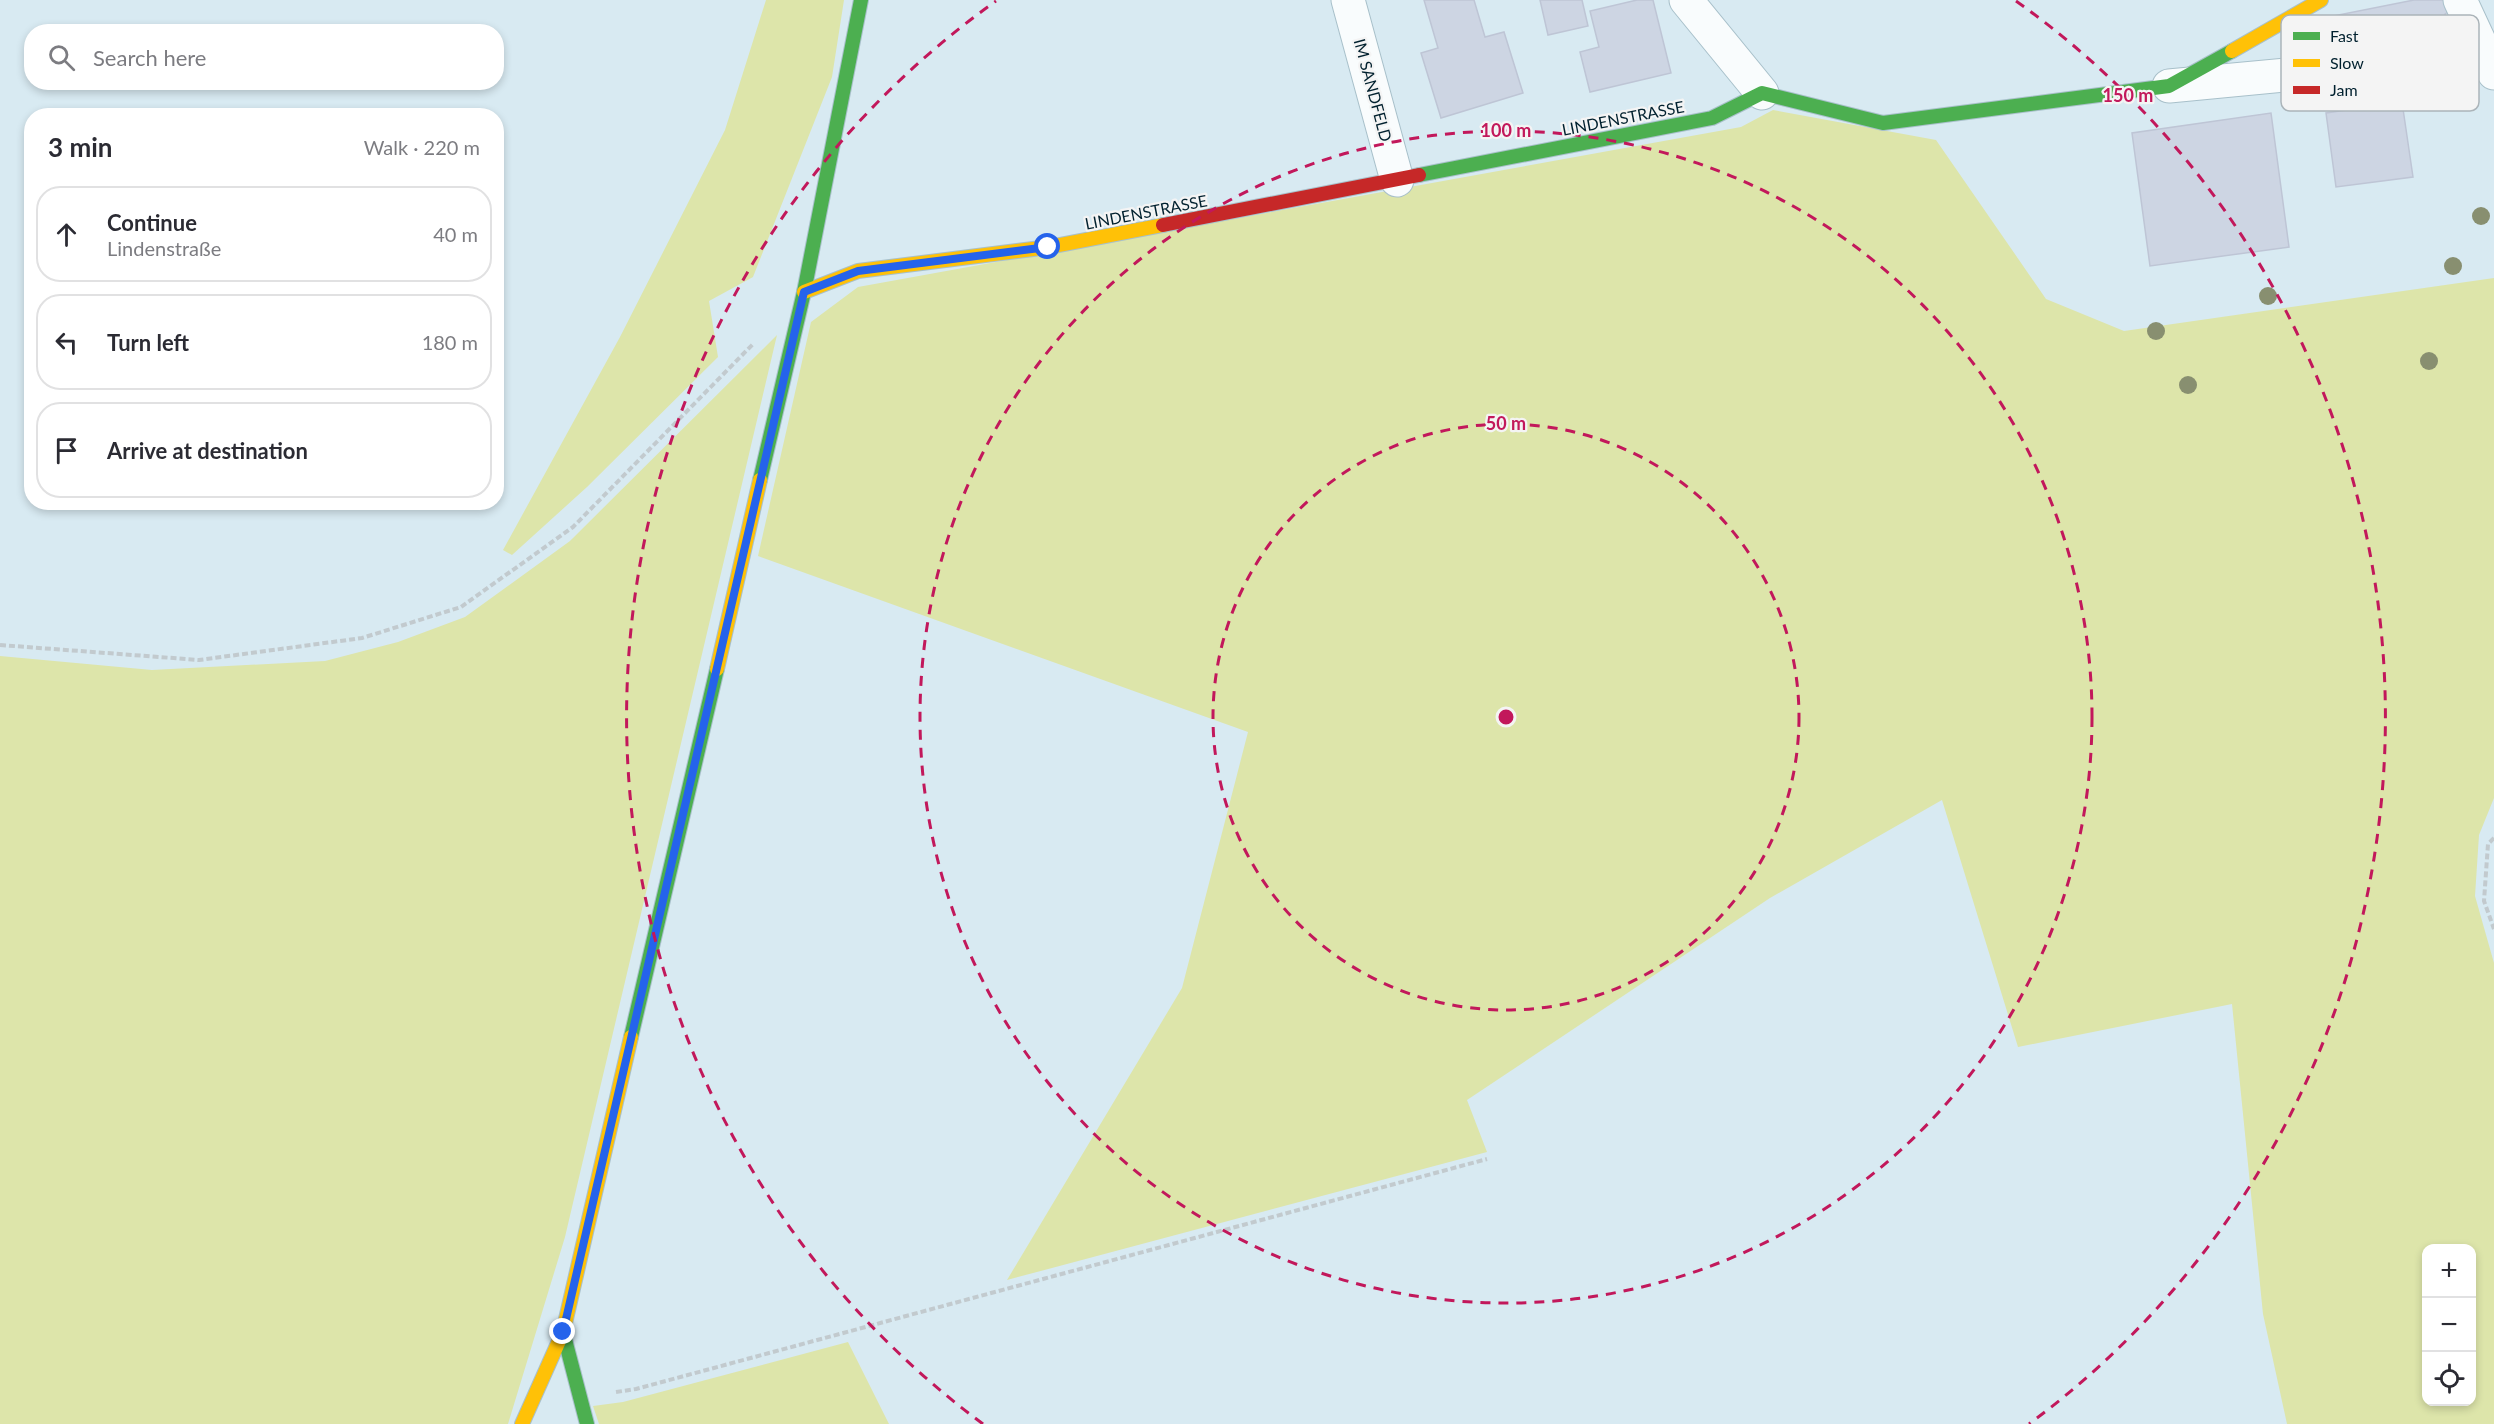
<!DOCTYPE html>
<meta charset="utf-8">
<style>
:root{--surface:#fff;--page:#f2f2f3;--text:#2b2b33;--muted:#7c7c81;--line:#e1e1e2}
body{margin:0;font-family:Lato,sans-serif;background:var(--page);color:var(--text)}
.controls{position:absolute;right:18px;bottom:18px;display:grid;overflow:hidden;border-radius:12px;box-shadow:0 3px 9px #0003}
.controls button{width:54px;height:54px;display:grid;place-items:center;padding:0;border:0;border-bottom:2px solid var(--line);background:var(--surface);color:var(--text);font:30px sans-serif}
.stop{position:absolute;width:18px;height:18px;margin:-14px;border:4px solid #2563eb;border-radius:50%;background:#fff}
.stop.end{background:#2563eb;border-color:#fff;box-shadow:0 2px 6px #0008}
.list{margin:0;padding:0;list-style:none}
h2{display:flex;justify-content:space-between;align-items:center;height:78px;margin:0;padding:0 24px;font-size:26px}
h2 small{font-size:20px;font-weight:400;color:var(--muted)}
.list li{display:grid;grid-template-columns:39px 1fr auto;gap:18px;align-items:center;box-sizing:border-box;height:96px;margin:0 12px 12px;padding:0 12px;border:2px solid var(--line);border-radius:24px}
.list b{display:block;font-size:22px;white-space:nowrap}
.list p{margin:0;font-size:20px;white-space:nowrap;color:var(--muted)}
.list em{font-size:20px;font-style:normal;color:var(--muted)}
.icon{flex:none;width:33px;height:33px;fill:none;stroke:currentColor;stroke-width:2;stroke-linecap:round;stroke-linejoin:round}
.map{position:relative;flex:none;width:2494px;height:1424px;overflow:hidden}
.search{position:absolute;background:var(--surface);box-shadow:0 3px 9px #0003;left:24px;top:24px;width:480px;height:66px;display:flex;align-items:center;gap:15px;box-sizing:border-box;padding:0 21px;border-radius:24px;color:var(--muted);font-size:22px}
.panel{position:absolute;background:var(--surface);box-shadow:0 3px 9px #0003;left:24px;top:108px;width:480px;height:402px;border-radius:24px}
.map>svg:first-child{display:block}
</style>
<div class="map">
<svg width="2494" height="1424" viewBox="0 0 2494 1424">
<rect width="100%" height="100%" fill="#d8eaf2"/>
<!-- green -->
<g fill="#dde5aa" fill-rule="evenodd">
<polygon points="766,0 844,0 832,77 753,277 709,301 718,357 587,487 512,555 503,550 620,337 725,130"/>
<path d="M 1773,110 L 1936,140 L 2046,299 L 2124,331 L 2494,278 L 2494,798 L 2479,835 L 2475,896 L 2494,963 L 2494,1424 L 2287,1424 L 2263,1314 L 2232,1004 L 2018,1047 L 1942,800 L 1770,898 L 1467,1100 L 1487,1152 L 1007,1280 L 1182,988 L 1248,732 L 758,556 L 811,322 L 858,287 L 1741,127 ZM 2426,1248 L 2472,1248 L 2472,1402 L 2426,1402 Z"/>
<polygon points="777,335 565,1237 508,1424 0,1424 0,656 152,670 325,661 398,642 465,617 570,541"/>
<polygon points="848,1342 889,1424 599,1424 593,1406 623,1402"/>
</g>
<!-- building -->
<g fill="#cdd5e3" stroke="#bec5d5" stroke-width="1.5">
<polygon points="1424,0 1474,0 1485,37 1504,32 1523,93 1441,118 1421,53 1438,48"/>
<polygon points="1540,0 1582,0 1588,26 1548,35"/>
<polygon points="1637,0 1653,0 1671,73 1590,92 1580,52 1599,47 1590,11"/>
<polygon points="2414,0 2449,0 2451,10 2445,14 2448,35 2326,58 2318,19"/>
<polygon points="2402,102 2413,177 2336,187 2326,113"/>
<polygon points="2271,113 2289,247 2150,266 2132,133"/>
</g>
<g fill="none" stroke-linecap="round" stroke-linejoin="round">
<!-- street casing -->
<g stroke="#a8c0ca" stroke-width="35">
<g id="street">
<polyline points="1348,0 1397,180"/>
<polyline points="1686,0 1762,93"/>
<polyline points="2460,0 2494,73"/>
<polyline points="2169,86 2487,56"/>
</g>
</g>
<!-- fast casing -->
<g stroke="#a8c0ca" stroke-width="16">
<g id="fast">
<polyline points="1419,175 1712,118 1762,93 1883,123 2169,86 2232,51"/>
<polyline points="760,480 804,292 861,0"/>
<polyline points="631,1037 717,669"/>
<polyline points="563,1332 587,1424"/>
</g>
</g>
<!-- slow casing -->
<g stroke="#a8c0ca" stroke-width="16">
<g id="slow">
<polyline points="2232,51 2321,0"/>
<polyline points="804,292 858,271 1049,247 1163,225"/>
<polyline points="717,669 760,480"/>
<polyline points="522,1424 563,1332 631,1037"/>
</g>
</g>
<!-- jam casing -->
<g stroke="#a8c0ca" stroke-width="16">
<polyline id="jam" points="1163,225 1419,175"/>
</g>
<!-- path -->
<g stroke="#c2cace" stroke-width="4" stroke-dasharray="6 3" stroke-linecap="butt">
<polyline points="0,645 199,660 362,638 461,607 573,527 754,343"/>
<polyline points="2494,838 2488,844 2484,901 2494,929"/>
<polyline points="616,1392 636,1389 1487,1159"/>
</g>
<!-- street -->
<use href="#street" stroke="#f9fcfd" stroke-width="33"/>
<!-- fast -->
<use href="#fast" stroke="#4caf50" stroke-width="14"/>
<!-- slow -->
<use href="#slow" stroke="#ffc107" stroke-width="14"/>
<!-- jam -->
<use href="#jam" stroke="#c62828" stroke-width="14"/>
</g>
<!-- trees -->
<g fill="#888f70">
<circle cx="2481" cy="216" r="9"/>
<circle cx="2453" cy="266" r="9"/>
<circle cx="2268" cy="296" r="9"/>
<circle cx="2156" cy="331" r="9"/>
<circle cx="2429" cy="361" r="9"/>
<circle cx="2188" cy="385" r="9"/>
</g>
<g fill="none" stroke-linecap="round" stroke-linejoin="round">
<!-- route -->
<polyline stroke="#2563eb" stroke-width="8" points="563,1332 804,292 858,271 1048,247"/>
</g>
<!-- distance rings -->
<g fill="none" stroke="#c2185b" stroke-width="3" stroke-dasharray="10 8">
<circle cx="1506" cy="717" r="293"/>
<circle cx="1506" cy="717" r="586"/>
<path d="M983 1424A879 879 0 0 1 996 1M2016 1A879 879 0 0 1 2029 1424"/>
</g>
<g text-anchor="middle" stroke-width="4.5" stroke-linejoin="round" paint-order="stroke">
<!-- street labels -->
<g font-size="16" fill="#00202e" stroke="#f4f4f4">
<text transform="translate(1373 90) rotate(75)" y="6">IM SANDFELD</text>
<text transform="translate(1623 118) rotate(-11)" y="6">LINDENSTRASSE</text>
<text transform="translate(1146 212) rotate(-11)" y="6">LINDENSTRASSE</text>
</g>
</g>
<!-- legend -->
<rect x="2281" y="15" width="198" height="96" rx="9" fill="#f4f4f4" stroke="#abb4b9" stroke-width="1.5"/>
<rect x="2293" y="32" width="27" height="8" fill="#4caf50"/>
<rect x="2293" y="59" width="27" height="8" fill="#ffc107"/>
<rect x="2293" y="86" width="27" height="8" fill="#c62828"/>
<g font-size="16" fill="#00202e">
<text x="2330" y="42">Fast</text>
<text x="2330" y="69">Slow</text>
<text x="2330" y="96">Jam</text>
</g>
<circle cx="1506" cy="717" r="9" fill="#c2185b" stroke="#f4f4f4" stroke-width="3"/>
<g font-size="18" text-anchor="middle" font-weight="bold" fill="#c2185b" stroke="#f4f4f4" stroke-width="4.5" stroke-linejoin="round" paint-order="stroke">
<text x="2128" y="102">150 m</text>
<text x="1506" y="137">100 m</text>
<text x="1506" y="430">50 m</text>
</g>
</svg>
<div class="controls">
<button>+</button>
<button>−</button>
<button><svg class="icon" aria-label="locate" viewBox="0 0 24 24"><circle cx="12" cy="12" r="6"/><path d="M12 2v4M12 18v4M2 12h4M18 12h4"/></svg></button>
</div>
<div class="stop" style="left:1048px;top:247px"></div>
<div class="stop end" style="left:563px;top:1332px"></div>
<div class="search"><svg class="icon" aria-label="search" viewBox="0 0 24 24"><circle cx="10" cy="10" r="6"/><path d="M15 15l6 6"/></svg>Search here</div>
<section class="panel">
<h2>3 min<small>Walk · 220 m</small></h2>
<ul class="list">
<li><svg class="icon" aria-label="ahead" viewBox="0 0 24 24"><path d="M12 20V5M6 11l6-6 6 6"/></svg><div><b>Continue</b><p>Lindenstraße</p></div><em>40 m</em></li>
<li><svg class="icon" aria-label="left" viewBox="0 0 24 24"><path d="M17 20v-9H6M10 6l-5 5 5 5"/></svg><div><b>Turn left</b></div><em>180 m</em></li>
<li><svg class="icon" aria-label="arrive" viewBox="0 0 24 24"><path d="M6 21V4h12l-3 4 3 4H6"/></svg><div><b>Arrive at destination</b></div></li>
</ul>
</section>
</div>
